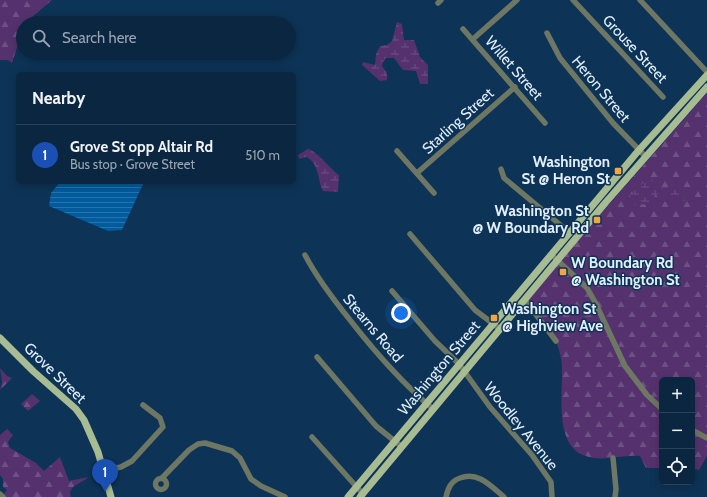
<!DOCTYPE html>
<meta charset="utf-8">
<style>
:root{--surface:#0a2640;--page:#132e47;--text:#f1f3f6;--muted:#99a5b1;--line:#2a4359;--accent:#8c9099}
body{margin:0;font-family:Cabin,sans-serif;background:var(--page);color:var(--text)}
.controls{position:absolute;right:12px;bottom:12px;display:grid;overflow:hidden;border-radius:6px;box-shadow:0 2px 10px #0003}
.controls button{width:36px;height:36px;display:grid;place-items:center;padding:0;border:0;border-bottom:1px solid var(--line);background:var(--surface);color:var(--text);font:20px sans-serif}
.you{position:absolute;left:401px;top:313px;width:14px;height:14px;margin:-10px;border:3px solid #fff;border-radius:50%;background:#1a73e8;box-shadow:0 0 0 6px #1a73e833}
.badge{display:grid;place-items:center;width:26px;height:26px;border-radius:50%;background:var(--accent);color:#fff;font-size:13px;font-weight:700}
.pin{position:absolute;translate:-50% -33px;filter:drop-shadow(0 1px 2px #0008)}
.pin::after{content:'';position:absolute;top:21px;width:14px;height:12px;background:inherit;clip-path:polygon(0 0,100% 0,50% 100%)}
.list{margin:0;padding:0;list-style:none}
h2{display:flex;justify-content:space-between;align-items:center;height:52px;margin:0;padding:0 16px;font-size:17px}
h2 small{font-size:13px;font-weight:400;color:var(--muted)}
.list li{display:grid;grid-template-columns:26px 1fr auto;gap:12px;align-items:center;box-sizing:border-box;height:60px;padding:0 16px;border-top:1px solid var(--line)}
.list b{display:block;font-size:15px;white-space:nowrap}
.list p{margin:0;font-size:13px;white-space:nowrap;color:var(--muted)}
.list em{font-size:13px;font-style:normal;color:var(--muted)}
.icon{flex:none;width:22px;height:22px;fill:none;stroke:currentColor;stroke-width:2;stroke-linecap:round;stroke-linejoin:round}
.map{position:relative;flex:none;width:707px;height:497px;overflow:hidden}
.search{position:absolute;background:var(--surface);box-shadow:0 2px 10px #0003;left:16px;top:16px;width:280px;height:44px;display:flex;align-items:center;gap:10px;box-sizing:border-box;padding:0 14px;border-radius:22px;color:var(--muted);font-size:15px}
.panel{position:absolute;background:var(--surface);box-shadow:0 2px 10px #0003;left:16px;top:72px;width:280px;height:112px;border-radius:6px}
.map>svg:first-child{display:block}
</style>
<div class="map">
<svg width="707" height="497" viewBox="0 0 707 497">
<defs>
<pattern id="forest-firs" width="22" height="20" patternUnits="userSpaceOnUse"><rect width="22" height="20" fill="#55326e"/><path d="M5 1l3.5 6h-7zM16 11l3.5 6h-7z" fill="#6d5084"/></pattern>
<pattern id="wetland-marsh" width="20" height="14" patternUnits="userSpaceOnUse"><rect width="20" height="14" fill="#55326e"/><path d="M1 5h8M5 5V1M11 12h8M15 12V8" fill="none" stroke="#6d5084"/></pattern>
<pattern id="water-rules" width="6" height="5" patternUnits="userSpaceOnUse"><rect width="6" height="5" fill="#025b9d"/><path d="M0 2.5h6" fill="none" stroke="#2773ac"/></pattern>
</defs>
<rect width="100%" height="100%" fill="#0d3356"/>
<!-- forest -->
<g fill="url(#forest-firs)">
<polygon points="0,0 52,0 25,23 23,23 23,29 12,63 8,60 0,60"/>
<path d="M 707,93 L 707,456 L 699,470 L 692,468 L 692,380 L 662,380 L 662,468 L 646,468 L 640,456 C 622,454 601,463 583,455 C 554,443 563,392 562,368 C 562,359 559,349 556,341 C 550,325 537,311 525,300 Z"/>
<polygon points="0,368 7,376 12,378 0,390 2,382"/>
<polygon points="32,394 40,401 28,411 21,404"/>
<path d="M 7,429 L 13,435 L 8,442 L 10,448 L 36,463 L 44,471 L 60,457 L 69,481 L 88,477 C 82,484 67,485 71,497 L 5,497 L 3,495 L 7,490 L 3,487 L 3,479 L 0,475 L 0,435 Z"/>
</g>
<!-- wetland -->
<g fill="url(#wetland-marsh)">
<path d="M 397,22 L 402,24 L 404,40 L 414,40 L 420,57 L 428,65 L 428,84 L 420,84 L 416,71 L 403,70 L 394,58 L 386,58 L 383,62 L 382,66 C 386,72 388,72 387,80 L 380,81 L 362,65 L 363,62 L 375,65 L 376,54 L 380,46 L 387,45 L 392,41 Z"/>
<path d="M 308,149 C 316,150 330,169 339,175 L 338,192 L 323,191 C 318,182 319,162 306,157 L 299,159 L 298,155 Z"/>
<polygon points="648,178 664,187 677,190 683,195 685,201 668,197 660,193 655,195 651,204 632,205 630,202 630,195"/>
</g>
<!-- water -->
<polygon fill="url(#water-rules)" points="60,182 144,182 122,230 108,231 49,206 51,193"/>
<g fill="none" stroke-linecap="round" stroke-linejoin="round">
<!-- minor -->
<g stroke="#6d7763" stroke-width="5.5">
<polyline points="573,0 663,97"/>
<polyline points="640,0 707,72"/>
<polyline points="438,3 441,0"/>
<polyline points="463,29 545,123"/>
<polyline points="547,33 560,58 613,123 645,156"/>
<polyline points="473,39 517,0"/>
<polyline points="397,151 434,193"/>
<polyline points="501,169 504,178 570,233"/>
<polyline points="417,173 515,87"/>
<polyline points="410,234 475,310 500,329"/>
<path d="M 305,255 C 317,278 333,299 350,320 C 375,352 402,383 433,409"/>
<polyline points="555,258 587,288 595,302 625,366 647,395 662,409"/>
<polyline points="392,291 435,341 459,364 490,407 532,455 551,482 552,497"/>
<polyline points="525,300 556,341"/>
<polyline points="317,357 376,426 402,447"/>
<polyline points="692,430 707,438"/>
<polyline points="312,437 363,494"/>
<polyline points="613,458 616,489 615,497"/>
<polyline points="103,471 121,467 132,461 163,427 160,418 143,405"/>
<polyline points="162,478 189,450 198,444 205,443 232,451 240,458 251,479 261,486 285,497"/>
<circle cx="161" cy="484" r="5.5"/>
<polyline points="0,494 3,497"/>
<path d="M 446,497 C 448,488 451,481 460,478 C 478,471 491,486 504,497"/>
</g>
<!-- major -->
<g stroke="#a7bc92" stroke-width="7">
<polyline points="0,338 33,371 76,409 84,420 98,452 111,497"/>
<polyline points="348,497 639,150 707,75"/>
<polyline points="360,497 606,202 707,87"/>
</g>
</g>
<!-- markers -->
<g fill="#f2a541" stroke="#0d3356" stroke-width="1.5">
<rect x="614" y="167" width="8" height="8" rx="2"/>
<rect x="593" y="216" width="8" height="8" rx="2"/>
<rect x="559" y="268" width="8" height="8" rx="2"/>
<rect x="490" y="314" width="8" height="8" rx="2"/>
</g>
<g text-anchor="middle" stroke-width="3" stroke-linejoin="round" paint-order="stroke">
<!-- street labels -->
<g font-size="15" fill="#e1eefb" stroke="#0d3356">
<text transform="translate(635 49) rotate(47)" y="5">Grouse Street</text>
<text transform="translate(514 68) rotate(49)" y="5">Willet Street</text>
<text transform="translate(601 89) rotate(50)" y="5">Heron Street</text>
<text transform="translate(458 121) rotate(-42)" y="5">Starling Street</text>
<text transform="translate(373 328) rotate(50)" y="5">Stearns Road</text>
<text transform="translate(439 368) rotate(-50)" y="5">Washington Street</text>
<text transform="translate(55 373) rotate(44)" y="5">Grove Street</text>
<text transform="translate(521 426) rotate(51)" y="5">Woodley Avenue</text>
</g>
<!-- poi labels -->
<g font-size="15" font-weight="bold" fill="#e1eefb" stroke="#0d3356" text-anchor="end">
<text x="610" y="167">Washington<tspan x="610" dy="17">St @ Heron St</tspan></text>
<text x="589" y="216">Washington St<tspan x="589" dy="17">@ W Boundary Rd</tspan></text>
<text x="571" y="268" text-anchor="start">W Boundary Rd<tspan x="571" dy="17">@ Washington St</tspan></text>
<text x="502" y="314" text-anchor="start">Washington St<tspan x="502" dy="17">@ Highview Ave</tspan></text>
</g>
</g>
</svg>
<div class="controls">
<button>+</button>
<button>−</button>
<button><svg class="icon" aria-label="locate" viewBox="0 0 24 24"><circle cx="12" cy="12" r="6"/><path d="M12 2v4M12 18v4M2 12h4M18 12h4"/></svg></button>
</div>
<div class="you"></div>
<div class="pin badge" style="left:105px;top:492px;background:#1a4fb4">1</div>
<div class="search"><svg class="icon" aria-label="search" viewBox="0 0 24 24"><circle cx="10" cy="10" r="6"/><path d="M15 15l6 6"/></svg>Search here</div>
<section class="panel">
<h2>Nearby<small></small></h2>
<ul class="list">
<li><span class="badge" style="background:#1a4fb4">1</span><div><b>Grove St opp Altair Rd</b><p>Bus stop · Grove Street</p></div><em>510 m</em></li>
</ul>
</section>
</div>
